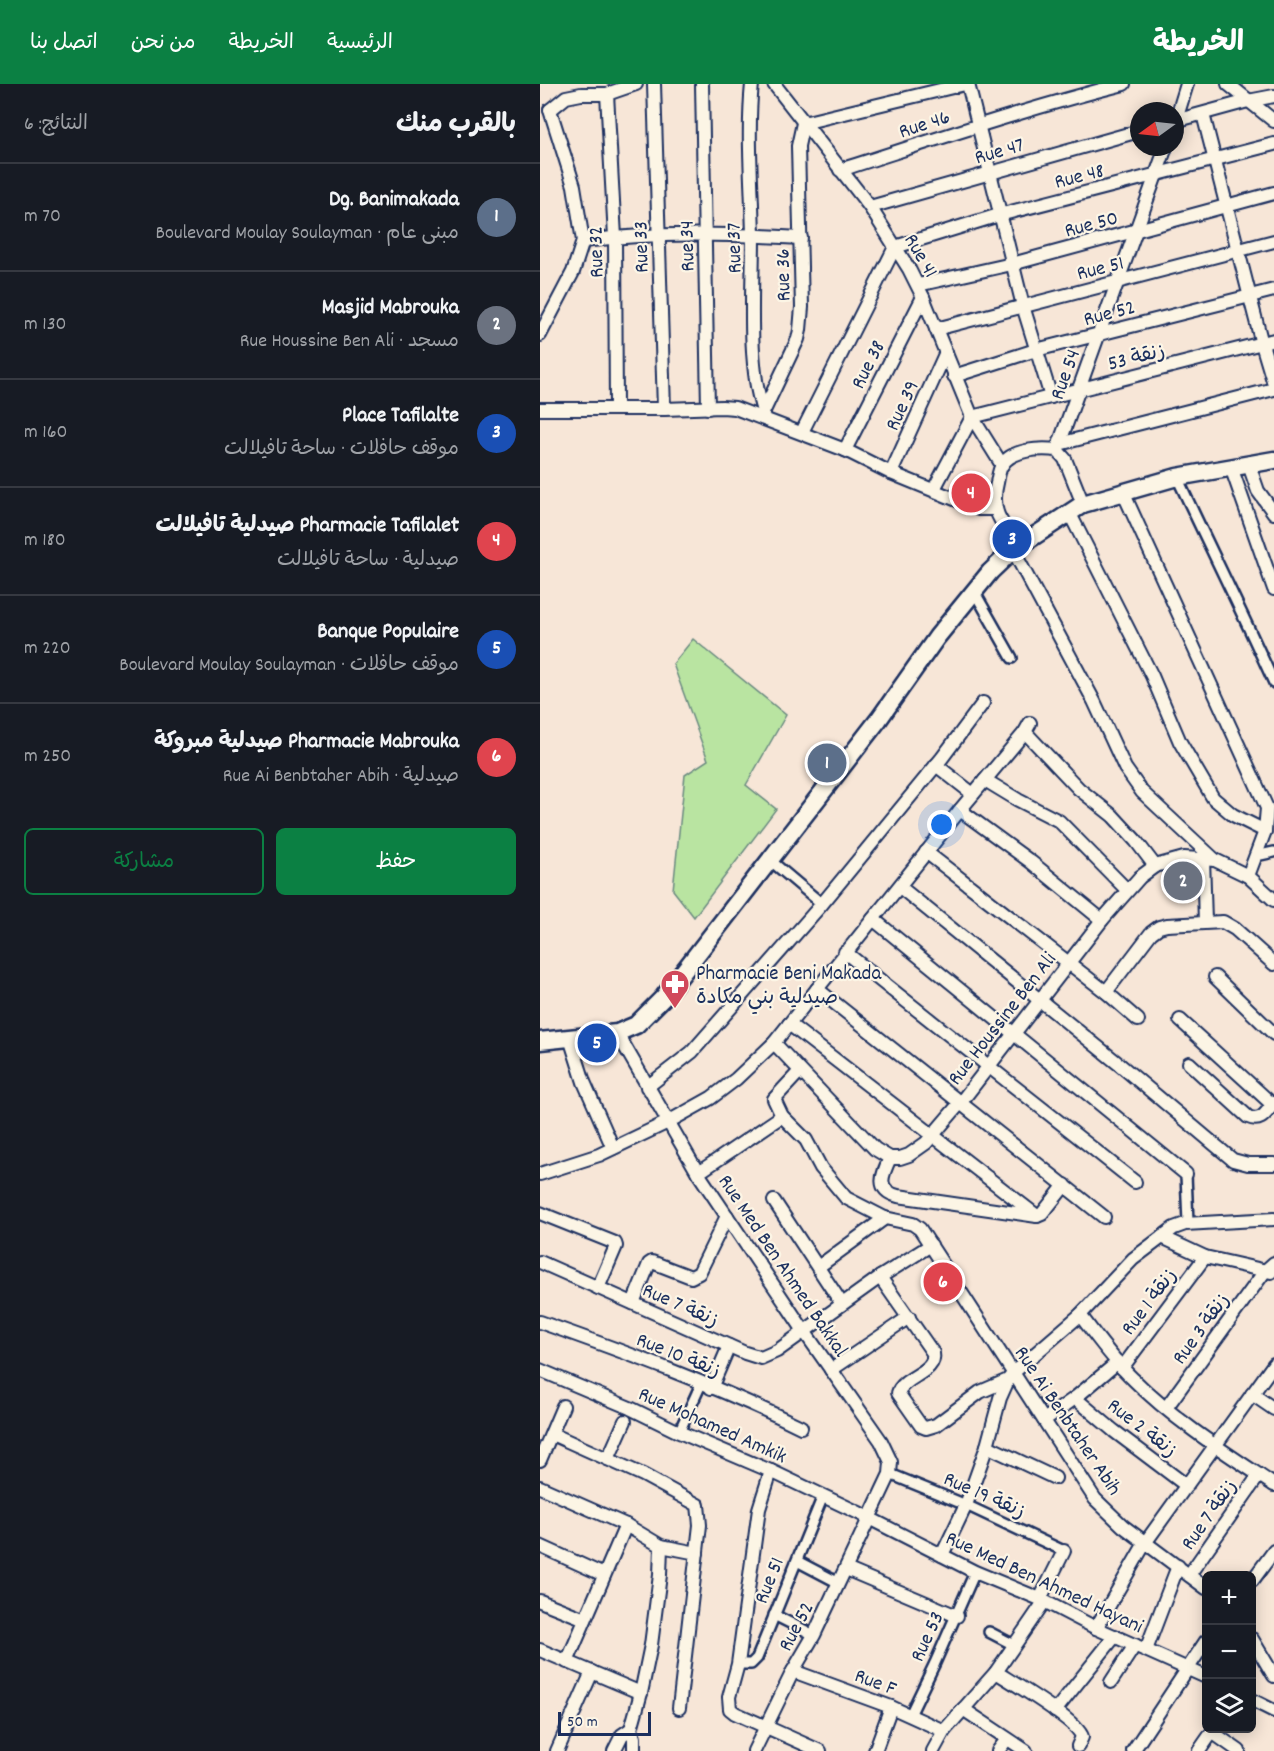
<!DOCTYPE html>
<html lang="ar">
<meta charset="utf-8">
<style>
:root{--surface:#171b24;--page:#20242c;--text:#f1f3f6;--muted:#9ea1a6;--line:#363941;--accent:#0b8043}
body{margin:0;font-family:Dekko,"Playpen Sans Arabic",sans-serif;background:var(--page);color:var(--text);direction:rtl}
.controls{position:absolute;right:18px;bottom:18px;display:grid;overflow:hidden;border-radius:9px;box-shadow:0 3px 15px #0003}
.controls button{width:54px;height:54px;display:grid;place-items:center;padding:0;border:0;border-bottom:2px solid var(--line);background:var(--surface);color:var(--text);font:30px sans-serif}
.compass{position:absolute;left:590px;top:18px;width:54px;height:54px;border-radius:50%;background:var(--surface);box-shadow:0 3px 15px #0003;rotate:255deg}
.scale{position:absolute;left:18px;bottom:15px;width:93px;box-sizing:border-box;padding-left:6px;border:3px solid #1b2f5e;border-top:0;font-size:16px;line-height:21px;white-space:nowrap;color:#1b2f5e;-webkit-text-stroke:4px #fcf5e5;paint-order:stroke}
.you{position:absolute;left:402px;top:741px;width:21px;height:21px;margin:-15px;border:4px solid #fff;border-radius:50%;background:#1a73e8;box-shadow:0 0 0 9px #1a73e833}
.badge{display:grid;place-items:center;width:39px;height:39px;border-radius:50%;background:var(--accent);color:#fff;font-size:20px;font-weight:700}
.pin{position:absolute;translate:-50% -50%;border:3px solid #fff;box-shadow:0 2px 6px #0006}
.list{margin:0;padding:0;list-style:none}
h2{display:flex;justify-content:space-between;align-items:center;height:78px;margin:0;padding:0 24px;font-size:26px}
h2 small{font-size:20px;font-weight:400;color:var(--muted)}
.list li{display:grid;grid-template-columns:39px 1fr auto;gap:18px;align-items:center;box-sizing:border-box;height:108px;padding:0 24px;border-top:2px solid var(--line)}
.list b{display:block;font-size:22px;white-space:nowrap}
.list p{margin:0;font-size:20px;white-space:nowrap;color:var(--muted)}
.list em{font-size:20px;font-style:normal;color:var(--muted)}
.actions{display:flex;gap:12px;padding:18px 24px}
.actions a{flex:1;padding:14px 0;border:2px solid var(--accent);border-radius:9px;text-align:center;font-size:21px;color:var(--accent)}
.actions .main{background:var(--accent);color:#fff}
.icon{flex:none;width:33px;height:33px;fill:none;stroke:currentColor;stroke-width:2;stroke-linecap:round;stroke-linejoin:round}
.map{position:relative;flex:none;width:734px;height:1667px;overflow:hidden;direction:ltr}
header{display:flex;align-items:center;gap:36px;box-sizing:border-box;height:84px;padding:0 30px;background:var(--accent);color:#fff}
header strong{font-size:28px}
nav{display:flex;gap:33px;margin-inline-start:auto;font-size:21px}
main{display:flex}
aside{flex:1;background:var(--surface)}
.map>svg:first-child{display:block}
</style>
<header>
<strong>الخريطة</strong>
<nav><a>الرئيسية</a><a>الخريطة</a><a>من نحن</a><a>اتصل بنا</a></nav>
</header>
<main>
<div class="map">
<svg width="734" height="1667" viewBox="0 0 734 1667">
<rect width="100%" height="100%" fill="#f7e6d7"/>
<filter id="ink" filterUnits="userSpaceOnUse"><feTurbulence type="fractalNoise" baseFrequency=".0167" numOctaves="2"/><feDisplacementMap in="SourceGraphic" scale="12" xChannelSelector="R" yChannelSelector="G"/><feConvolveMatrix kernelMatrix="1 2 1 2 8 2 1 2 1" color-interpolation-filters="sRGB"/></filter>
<g filter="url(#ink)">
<!-- green -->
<polygon fill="#b9e4a1" stroke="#6a8a80" stroke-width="1.5" points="153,555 246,631 206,701 236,725 154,833 133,806 145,691 168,676 133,580"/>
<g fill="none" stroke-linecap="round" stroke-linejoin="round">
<!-- pedestrian casing -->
<g stroke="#1b2f5e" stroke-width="14">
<g id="pedestrian">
<path d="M 637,393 C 669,462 703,530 734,599"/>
<polyline points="434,507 472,574"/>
<polyline points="716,772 734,768"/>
<polyline points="231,777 282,820"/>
<polyline points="646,1090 648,1139"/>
<polyline points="139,1348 161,1300"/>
<polyline points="350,1390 426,1421 524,1467"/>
<polyline points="257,1477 299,1499"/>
<polyline points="234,1531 274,1551"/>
<polyline points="449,1548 474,1561"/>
<polyline points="198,1580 211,1580 217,1574 283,1412"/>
<polyline points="370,1631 395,1579 435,1488"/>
</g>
</g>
<!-- minor casing -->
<g stroke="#1b2f5e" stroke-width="16">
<g id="minor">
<polyline points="114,0 124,325"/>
<polyline points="162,0 168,324"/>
<path d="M 212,0 C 207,51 212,102 213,152 C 213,204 207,279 223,327"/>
<polyline points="234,0 330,123 369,185 383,213 432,333 462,381"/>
<polyline points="428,0 483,222 511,313"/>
<polyline points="688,0 734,37"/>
<polyline points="67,10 75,153 76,324"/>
<polyline points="10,26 26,13 41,10 67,10 96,0"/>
<polyline points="663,30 722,260 734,300"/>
<polyline points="635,37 708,17 734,12"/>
<polyline points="635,39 647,0"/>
<path d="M 300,86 C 394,56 488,24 584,0"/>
<polyline points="330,123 599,47"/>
<path d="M 43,157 C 114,148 189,150 261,154"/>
<polyline points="378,201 472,180 734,109"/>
<polyline points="396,245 734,157"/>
<polyline points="0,251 33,188 43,157 34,102 10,26"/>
<polyline points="414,292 496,266 734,206"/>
<polyline points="0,325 124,325 182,323 195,324 305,366 351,389 439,425 456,425"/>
<polyline points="221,333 258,255 260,246 262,223 258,62 263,39 425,0"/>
<polyline points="262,348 355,163 459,131 734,60"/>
<polyline points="519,360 734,305"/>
<polyline points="305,366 383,213"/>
<polyline points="517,366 626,63"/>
<polyline points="709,381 718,407 734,429"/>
<polyline points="691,383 734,505"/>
<polyline points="351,389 406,268"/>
<polyline points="394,405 432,333 734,256"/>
<polyline points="583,408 727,724 725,747 708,792"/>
<polyline points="529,428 612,592 640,658 673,714 693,731 725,747"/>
<path d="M 481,459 C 473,452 465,445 460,435 C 454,425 454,410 457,399 C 458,394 459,385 462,381 C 472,365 500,364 517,366 L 525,375 L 543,420"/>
<polyline points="473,466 554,617 585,684 602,708 675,776"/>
<polyline points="485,648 539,705 573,732 596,757 615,782"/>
<polyline points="396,681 433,710"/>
<polyline points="445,696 478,716 519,737 587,806"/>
<polyline points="420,726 491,778 562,836"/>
<polyline points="386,768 566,908 598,936"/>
<polyline points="663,774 665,838"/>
<polyline points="360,803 580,981 693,1076 708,1080 734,1080"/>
<polyline points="333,835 646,1090"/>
<path d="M 305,868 C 401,946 499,1021 595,1098"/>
<polyline points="675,893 734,950"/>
<polyline points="277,905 564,1133"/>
<polyline points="566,908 611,849 619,843 627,841 683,838 695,845 734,880"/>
<polyline points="640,936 734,1022"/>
<polyline points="249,940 497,1132"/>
<polyline points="77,949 158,1089 264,1247 341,1357 351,1378 350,1390 274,1551 253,1587 214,1667"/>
<polyline points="30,954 44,998 73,1064"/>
<polyline points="234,959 335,1065 350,1074 360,1074 369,1071 386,1059 421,1018 562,836 600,793 615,782 644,774 675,776 708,792 734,816"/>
<path d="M 649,979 L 708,1033 C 722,1039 726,1028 734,1019"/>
<polyline points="260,987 234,1015 242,1032 266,1056 281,1084 306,1114 345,1134 373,1140 380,1145 555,1415 583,1442 666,1504"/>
<polyline points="107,1003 152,968 282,820 402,674 443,619"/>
<path d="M 350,1074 C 342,1091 335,1106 358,1112 L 497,1132 L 502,1130 L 525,1101"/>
<polyline points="158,1089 242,1032"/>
<polyline points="0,1090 59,1071 128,1038 171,1014 196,995 234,959 420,726 485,648 490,639"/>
<polyline points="234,1117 302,1220"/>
<polyline points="0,1129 75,1159 76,1162 58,1204"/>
<polyline points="622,1153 665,1173 731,1188"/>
<polyline points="0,1178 205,1269 221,1274 237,1267 340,1193 391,1161"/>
<polyline points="278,1183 345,1134"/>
<path d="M 340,1193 L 393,1269 C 397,1289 363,1292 358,1309 L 381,1342 L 386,1344 L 396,1341 L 440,1308 L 468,1296"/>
<polyline points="93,1219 109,1180 112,1178 151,1193 159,1189 187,1132"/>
<path d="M 540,1231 C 557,1253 573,1276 593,1295 C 635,1337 686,1369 734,1401"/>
<path d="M 0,1238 C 88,1269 177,1302 261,1343"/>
<polyline points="582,1284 665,1173"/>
<polyline points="0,1286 90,1324 139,1348 233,1388 319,1429 435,1488 500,1515 556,1544 666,1593"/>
<polyline points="291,1286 369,1233"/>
<polyline points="171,1304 189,1262"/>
<polyline points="712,1310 734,1325"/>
<polyline points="535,1314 574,1347 647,1402"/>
<polyline points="626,1324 725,1187 734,1179"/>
<polyline points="504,1336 535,1314 578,1278"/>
<polyline points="12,1350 103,1391 158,1421 160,1441 139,1624"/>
<polyline points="447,1362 515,1394"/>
<polyline points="68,1375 85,1337"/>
<polyline points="0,1376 23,1322"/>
<polyline points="231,1387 219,1425 198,1580 189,1613 190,1625 195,1629 280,1667"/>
<polyline points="0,1403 86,1441 121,1462 120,1491 111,1561 101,1609 91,1645 94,1654 94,1667"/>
<polyline points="0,1462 64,1491"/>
<polyline points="121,1462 157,1469"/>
<polyline points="402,1471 426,1421 447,1362 460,1314 468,1296 474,1288 540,1231 593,1175 634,1144 645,1140 734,1135"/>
<polyline points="306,1485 417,1532"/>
<polyline points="649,1491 719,1391"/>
<polyline points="712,1497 734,1467"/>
<polyline points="500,1515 524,1467"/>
<polyline points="0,1517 45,1535"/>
<polyline points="556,1544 605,1459 734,1280"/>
<polyline points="712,1555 734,1592"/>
<polyline points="0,1566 101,1609"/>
<polyline points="606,1566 638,1482"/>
<polyline points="27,1578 86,1441"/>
<polyline points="253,1587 351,1623 404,1647"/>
<path d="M 456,1588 C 473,1599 538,1637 542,1653 L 538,1662"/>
<polyline points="571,1598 595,1561"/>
<polyline points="712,1616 734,1627"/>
<polyline points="423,1625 486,1667"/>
<polyline points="515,1627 575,1552"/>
<polyline points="672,1648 699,1667"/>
<polyline points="17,1667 52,1588"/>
<polyline points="74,1667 82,1651 91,1645"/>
<polyline points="335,1667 351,1623"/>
<polyline points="393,1667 404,1647 456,1588 504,1518"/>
<polyline points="458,1667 467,1655"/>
<polyline points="593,1667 666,1557"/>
<polyline points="659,1667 675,1644"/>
</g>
</g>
<!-- secondary casing -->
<g stroke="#1b2f5e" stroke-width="21">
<polyline id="secondary" points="0,957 77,949 96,941 123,914 339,635 397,553 450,488 473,466 543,420 637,393 734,376"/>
</g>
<!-- pedestrian -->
<use href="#pedestrian" stroke="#fcf5e5" stroke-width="9"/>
<!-- minor -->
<use href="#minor" stroke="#fcf5e5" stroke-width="12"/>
<!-- secondary -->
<use href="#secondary" stroke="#fcf5e5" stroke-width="16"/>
</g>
</g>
<!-- icons -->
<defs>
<g id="pharmacy-pin" transform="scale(1.5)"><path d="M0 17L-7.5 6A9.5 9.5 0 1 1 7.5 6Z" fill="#d1495b" stroke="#fcf5e5"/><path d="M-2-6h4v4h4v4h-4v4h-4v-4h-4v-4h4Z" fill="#fff"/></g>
</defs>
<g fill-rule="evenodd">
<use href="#pharmacy-pin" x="135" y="900"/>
</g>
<g text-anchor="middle" stroke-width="4.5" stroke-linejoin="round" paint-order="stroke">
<!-- street labels -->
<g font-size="21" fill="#1b2f5e" stroke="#fcf5e5">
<text transform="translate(384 39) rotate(-18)" y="7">Rue 46</text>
<text transform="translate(459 66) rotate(-16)" y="7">Rue 47</text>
<text transform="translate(539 91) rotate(-14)" y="7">Rue 48</text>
<text transform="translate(551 139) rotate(-15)" y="7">Rue 50</text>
<text transform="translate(146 162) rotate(-91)" y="7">Rue 34</text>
<text transform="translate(100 163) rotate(-91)" y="7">Rue 33</text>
<text transform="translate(193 164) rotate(-91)" y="7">Rue 37</text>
<text transform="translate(55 168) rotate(-91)" y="7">Rue 32</text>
<text transform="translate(382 171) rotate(60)" y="7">Rue 41</text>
<text transform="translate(560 183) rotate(-14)" y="7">Rue 51</text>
<text transform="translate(242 191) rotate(-91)" y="7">Rue 36</text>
<text transform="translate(569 228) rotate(-15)" y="7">Rue 52</text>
<text transform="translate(596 272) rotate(-14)" y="7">زنقة 53</text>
<text transform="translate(327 280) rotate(-63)" y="7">Rue 38</text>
<text transform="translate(524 290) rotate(-70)" y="7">Rue 54</text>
<text transform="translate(361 321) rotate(-65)" y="7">Rue 39</text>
<text transform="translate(461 934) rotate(-52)" y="7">Rue Houssine Ben Ali</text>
<text transform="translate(244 1181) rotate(56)" y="7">Rue Med Ben Ahmed Bakkal</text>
<text transform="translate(608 1217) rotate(-53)" y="7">Rue 1 زنقة</text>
<text transform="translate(141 1220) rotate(24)" y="7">Rue 7 زنقة</text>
<text transform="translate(660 1244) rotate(-54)" y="7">Rue 3 زنقة</text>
<text transform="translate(139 1270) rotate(22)" y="7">Rue 10 زنقة</text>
<text transform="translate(529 1336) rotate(56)" y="7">Rue Ai Benbtaher Abih</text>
<text transform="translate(173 1340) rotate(24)" y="7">Rue Mohamed Amkik</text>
<text transform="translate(603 1343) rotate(38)" y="7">Rue 2 زنقة</text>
<text transform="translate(445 1410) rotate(24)" y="7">Rue 19 زنقة</text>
<text transform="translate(668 1430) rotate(-55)" y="7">Rue 7 زنقة</text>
<text transform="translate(228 1496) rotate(-68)" y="7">Rue 51</text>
<text transform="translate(505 1497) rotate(25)" y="7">Rue Med Ben Ahmed Hayani</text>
<text transform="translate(255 1542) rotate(-62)" y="7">Rue 52</text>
<text transform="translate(386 1552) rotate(-65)" y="7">Rue 53</text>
<text transform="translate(336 1597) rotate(21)" y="7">Rue F</text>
</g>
<!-- poi labels -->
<g font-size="21" fill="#1b2f5e" stroke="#fcf5e5" text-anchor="start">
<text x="156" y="895">Pharmacie Beni Makada<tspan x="156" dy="24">صيدلية بني مكادة</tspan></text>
</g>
</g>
</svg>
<div class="controls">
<button>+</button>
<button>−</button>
<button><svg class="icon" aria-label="layers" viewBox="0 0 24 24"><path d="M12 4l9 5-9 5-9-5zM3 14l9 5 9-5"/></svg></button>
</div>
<svg class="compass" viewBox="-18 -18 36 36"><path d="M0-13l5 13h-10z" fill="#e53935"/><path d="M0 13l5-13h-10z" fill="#9ea1a6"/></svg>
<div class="scale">50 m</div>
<div class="you"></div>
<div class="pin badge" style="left:287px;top:679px;background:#5c6f8a">1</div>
<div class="pin badge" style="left:643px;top:797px;background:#6b7280">2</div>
<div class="pin badge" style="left:472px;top:455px;background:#1a4fb4">3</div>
<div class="pin badge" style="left:431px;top:409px;background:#e0444e">4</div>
<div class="pin badge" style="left:57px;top:959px;background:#1a4fb4">5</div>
<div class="pin badge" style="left:403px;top:1198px;background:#e0444e">6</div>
</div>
<aside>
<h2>بالقرب منك<small>النتائج: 6</small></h2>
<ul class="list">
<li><span class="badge" style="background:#5c6f8a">1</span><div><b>Dg. Banimakada</b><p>مبنى عام · Boulevard Moulay Soulayman</p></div><em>70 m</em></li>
<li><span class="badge" style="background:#6b7280">2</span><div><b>Masjid Mabrouka</b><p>مسجد · Rue Houssine Ben Ali</p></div><em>130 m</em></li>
<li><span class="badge" style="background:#1a4fb4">3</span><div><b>Place Tafilalte</b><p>موقف حافلات · ساحة تافيلالت</p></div><em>160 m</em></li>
<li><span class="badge" style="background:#e0444e">4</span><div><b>Pharmacie Tafilalet صيدلية تافيلالت</b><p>صيدلية · ساحة تافيلالت</p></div><em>180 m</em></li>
<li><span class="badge" style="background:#1a4fb4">5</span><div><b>Banque Populaire</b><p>موقف حافلات · Boulevard Moulay Soulayman</p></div><em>220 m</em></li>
<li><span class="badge" style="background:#e0444e">6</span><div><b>Pharmacie Mabrouka صيدلية مبروكة</b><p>صيدلية · Rue Ai Benbtaher Abih</p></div><em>250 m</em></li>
</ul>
<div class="actions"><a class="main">حفظ</a><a>مشاركة</a></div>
</aside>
</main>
